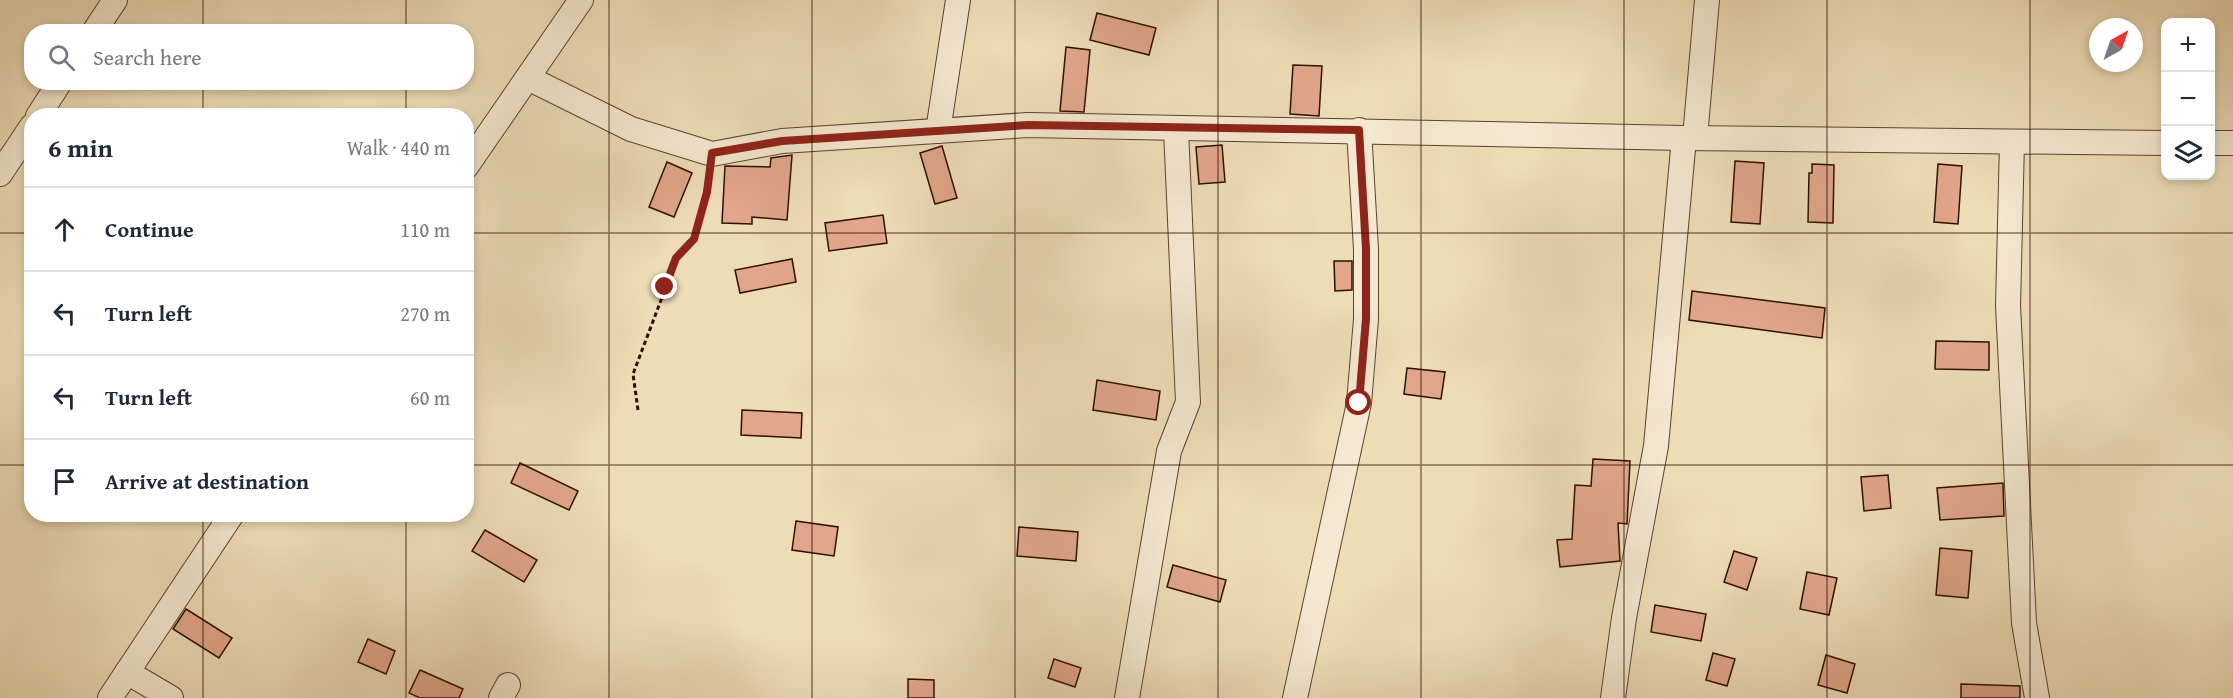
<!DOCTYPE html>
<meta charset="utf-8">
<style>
:root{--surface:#fff;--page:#f6f6f7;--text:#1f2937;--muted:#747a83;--line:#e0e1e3}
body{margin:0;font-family:"Gentium Book Plus",serif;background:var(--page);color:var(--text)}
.controls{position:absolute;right:18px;top:18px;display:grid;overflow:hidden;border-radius:12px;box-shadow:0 3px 9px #0003}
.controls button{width:54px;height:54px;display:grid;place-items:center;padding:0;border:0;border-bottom:2px solid var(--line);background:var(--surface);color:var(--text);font:30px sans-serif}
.compass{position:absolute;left:2089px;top:18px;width:54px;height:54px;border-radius:50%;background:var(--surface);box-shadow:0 3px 9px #0003;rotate:40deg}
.stop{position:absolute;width:18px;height:18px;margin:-14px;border:4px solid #8f2418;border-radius:50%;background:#fff}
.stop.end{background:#8f2418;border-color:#fff;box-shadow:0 2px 6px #0008}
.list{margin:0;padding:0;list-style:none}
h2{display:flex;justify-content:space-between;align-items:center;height:78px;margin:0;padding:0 24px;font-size:26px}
h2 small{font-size:20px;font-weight:400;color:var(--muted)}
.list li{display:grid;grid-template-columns:39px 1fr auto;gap:18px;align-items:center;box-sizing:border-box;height:84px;padding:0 24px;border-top:2px solid var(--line)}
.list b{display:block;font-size:22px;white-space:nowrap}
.list em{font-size:20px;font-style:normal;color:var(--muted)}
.icon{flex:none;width:33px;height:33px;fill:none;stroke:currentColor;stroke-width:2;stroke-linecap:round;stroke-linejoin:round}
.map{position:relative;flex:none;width:2233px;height:698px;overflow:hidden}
.search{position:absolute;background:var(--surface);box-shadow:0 3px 9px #0003;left:24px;top:24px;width:450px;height:66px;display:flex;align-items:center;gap:15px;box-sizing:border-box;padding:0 21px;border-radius:24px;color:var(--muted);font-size:22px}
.panel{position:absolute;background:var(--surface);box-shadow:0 3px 9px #0003;left:24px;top:108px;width:450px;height:414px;border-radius:24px}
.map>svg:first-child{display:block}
</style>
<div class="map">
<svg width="2233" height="698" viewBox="0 0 2233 698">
<rect width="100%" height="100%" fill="#eedcb6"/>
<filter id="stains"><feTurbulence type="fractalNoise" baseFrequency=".00333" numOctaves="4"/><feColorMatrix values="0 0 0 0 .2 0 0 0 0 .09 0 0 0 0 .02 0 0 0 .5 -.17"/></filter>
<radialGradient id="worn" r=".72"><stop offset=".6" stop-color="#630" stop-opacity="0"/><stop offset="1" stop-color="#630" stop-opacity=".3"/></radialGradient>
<!-- building -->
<g fill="#e1a68a" stroke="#2d0f00" stroke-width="1.5">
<polygon points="1097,13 1156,28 1149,55 1090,40"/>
<polygon points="1066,47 1090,50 1084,112 1060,111"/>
<polygon points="1293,65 1322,66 1319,116 1290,114"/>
<polygon points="1222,145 1225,182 1199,184 1196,147"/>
<polygon points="942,146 957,198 935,204 920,153"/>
<polygon points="792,155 787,220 752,217 752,224 722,223 725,166 770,167 771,158"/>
<polygon points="1735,161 1764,163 1760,224 1731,222"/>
<polygon points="667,162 692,173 674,217 649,207"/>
<polygon points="1812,164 1834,165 1833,223 1808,222 1809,173 1812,173"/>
<polygon points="1938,164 1962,166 1958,224 1934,222"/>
<polygon points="883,215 887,243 829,251 825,223"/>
<polygon points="792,259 796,282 740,293 735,270"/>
<polygon points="1334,261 1352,261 1352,290 1335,291"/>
<polygon points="1692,291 1825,308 1822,338 1689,320"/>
<polygon points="1936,341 1989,342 1989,370 1935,369"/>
<polygon points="1407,368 1445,372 1441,399 1404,394"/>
<polygon points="1097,380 1160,391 1156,420 1093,410"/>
<polygon points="742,410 802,413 801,438 741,435"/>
<polygon points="1593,459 1630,461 1627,524 1618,523 1620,561 1560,567 1557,540 1572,539 1575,485 1591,486"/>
<polygon points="520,463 578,491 569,510 511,483"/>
<polygon points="1888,475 1891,508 1864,511 1861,477"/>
<polygon points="2003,483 2004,516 1940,520 1937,488"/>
<polygon points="796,521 838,527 834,556 792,550"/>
<polygon points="1019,527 1078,532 1076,561 1017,556"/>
<polygon points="485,530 537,560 524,582 472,551"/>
<polygon points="1940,548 1972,551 1968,598 1936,595"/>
<polygon points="1734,551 1757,558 1747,590 1724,582"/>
<polygon points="1173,565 1226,580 1220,602 1167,587"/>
<polygon points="1807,572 1837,578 1829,615 1800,609"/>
<polygon points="1655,605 1706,614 1701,641 1651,632"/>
<polygon points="186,609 232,638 219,658 173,629"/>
<polygon points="368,639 395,651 386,674 358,662"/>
<polygon points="1713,653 1735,659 1727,686 1706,680"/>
<polygon points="1826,655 1855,664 1847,693 1818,685"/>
<polygon points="1054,659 1081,668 1075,687 1048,678"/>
<polygon points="420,670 463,689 459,698 420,698 409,693"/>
<polygon points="908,679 934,680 934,698 908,698"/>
<polygon points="1961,684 2020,686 2020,698 1961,698"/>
</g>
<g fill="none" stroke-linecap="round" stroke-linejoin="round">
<!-- minor casing -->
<g stroke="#5d422e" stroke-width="26">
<g id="minor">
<polyline points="94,32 115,0"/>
<polyline points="528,78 631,129 712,154 782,141 1028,125 1684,138 2166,143"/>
<polyline points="38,116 60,82"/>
<polyline points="938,131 958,0"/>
<polyline points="1695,138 1707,0"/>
<polyline points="2012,142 2008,306 2024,623 2037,698"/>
<polyline points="2210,143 2233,143"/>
<polyline points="466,167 581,0"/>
<polyline points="0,174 32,126"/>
<polyline points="127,672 171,698"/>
<polyline points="110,698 232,514"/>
<polyline points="501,698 508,685"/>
<polyline points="1127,698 1169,451 1188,402 1176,129"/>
<polyline points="1295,698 1359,403 1366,319 1366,249 1359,130"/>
<polyline points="1613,698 1624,618 1656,446 1684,138"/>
</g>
</g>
<!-- path -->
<polyline stroke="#2d0f00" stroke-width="3" stroke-dasharray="4.5 3" stroke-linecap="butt" points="638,410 633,374 677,258 694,239 709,173"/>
<!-- minor -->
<use href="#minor" stroke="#f4e8d0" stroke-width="24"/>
</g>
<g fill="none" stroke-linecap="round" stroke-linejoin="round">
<!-- route -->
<polyline stroke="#8f2418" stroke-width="8" points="665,287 676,258 694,239 707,192 712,153 782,141 1028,125 1359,130 1366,249 1366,319 1359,403"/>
</g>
<!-- grid -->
<path fill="none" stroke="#2d0f00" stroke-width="1.5" stroke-opacity="0.55" d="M 203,0 L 203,32M 406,0 L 406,32M 609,0 L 609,698M 812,0 L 812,698M 1015,0 L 1015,698M 1218,0 L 1218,698M 1421,0 L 1421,698M 1624,0 L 1624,698M 1827,0 L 1827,698M 2030,0 L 2030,698M 203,82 L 203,116M 406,82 L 406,116M 0,233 L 32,233M 466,233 L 2233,233M 0,465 L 32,465M 466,465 L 2233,465M 203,514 L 203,698M 406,514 L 406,698"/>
<rect width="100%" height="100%" filter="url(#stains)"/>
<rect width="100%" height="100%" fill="url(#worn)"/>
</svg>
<div class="controls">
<button>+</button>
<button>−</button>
<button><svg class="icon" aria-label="layers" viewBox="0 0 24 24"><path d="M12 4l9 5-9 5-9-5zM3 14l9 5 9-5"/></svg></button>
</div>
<svg class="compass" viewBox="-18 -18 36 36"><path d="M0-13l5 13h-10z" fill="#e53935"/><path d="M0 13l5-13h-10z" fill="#747a83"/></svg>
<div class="stop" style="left:1359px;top:403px"></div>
<div class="stop end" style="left:665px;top:287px"></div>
<div class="search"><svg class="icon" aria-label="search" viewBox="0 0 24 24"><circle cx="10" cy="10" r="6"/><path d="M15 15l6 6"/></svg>Search here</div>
<section class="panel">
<h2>6 min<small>Walk · 440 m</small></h2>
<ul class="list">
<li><svg class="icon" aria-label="ahead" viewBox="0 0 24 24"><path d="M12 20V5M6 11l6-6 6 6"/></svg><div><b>Continue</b></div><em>110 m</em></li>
<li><svg class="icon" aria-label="left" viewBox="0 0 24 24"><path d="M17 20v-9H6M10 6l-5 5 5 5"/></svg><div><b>Turn left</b></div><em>270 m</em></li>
<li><svg class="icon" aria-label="left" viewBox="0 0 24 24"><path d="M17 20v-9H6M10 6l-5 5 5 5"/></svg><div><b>Turn left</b></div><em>60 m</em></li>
<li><svg class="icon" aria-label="arrive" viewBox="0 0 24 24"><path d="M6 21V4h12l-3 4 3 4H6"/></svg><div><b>Arrive at destination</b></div></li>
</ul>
</section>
</div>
